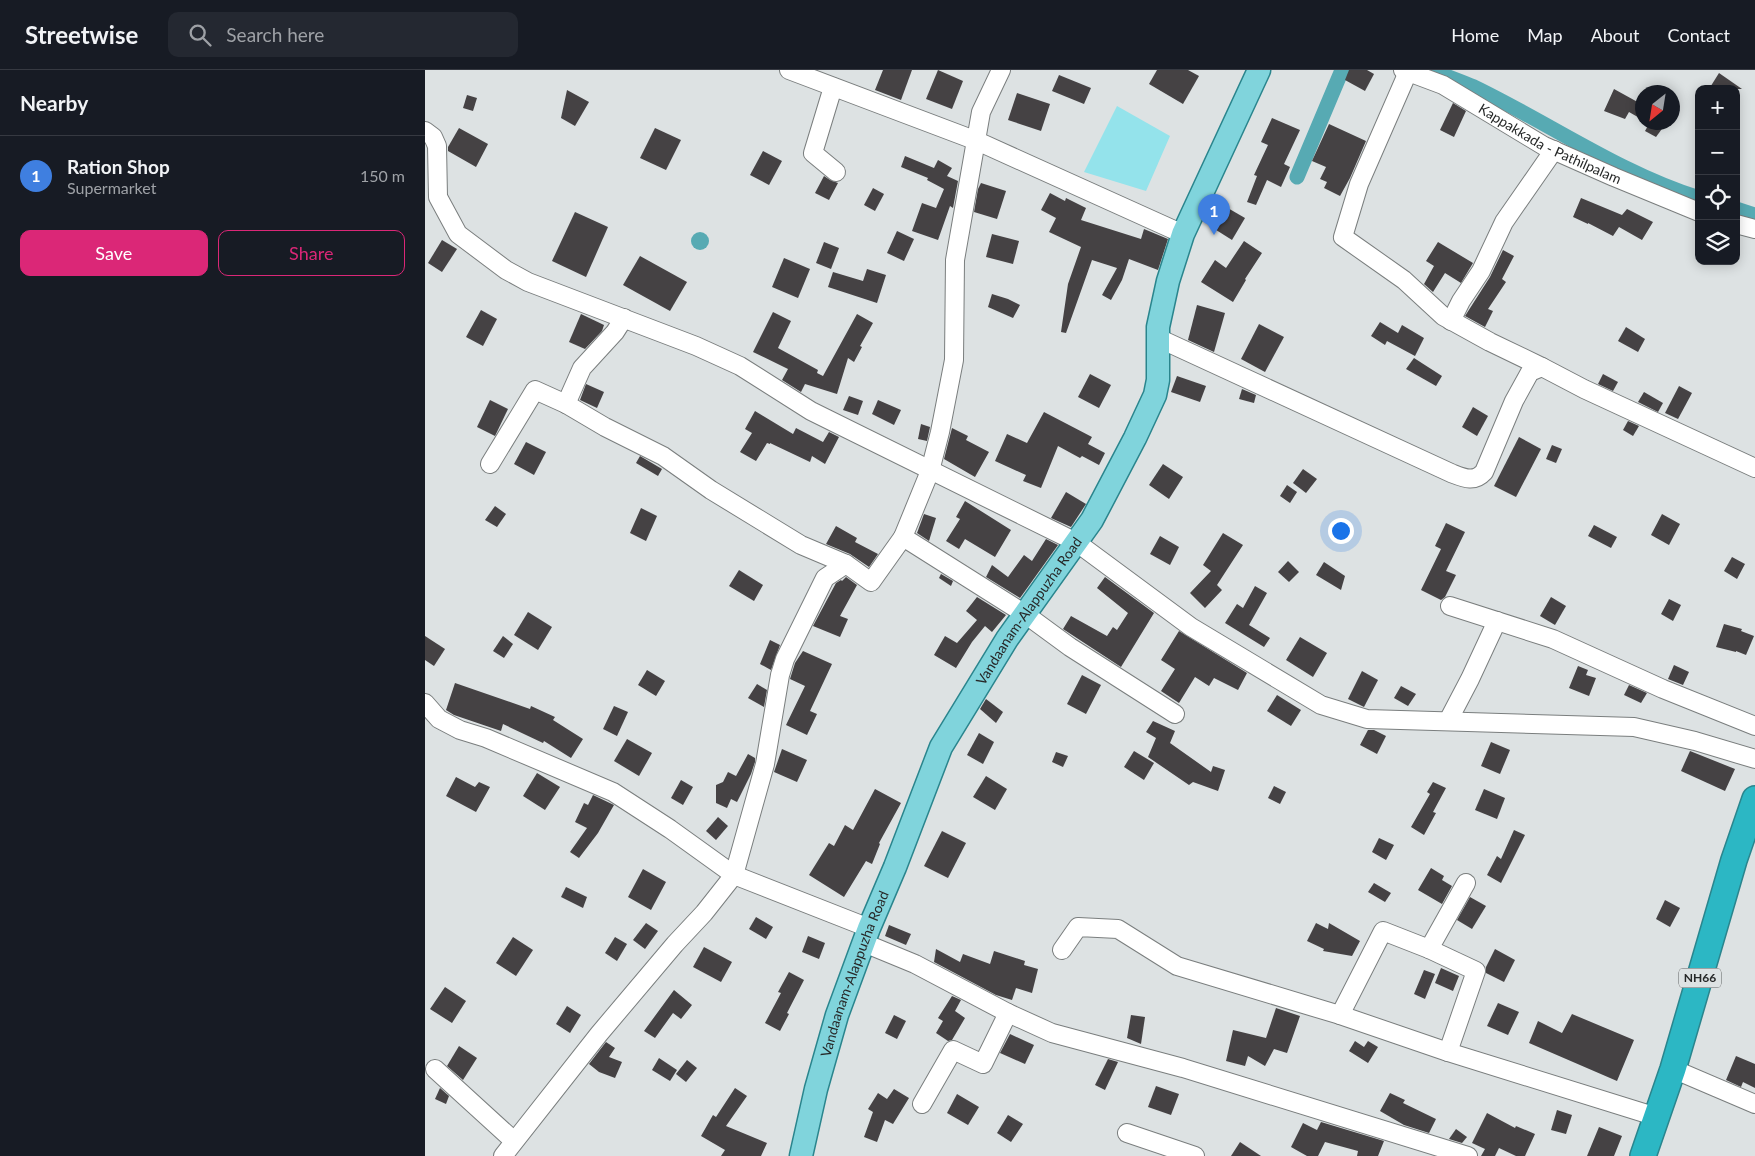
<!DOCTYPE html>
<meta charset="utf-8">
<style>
:root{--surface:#171b24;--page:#242831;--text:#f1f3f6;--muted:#9ea1a6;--line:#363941;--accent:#db2777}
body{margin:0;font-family:Lato,sans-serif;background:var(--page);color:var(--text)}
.controls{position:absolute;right:15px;top:15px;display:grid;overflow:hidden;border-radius:10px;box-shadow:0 2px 12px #0003}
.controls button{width:45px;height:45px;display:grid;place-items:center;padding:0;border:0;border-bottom:1px solid var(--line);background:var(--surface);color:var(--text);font:25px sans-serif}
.compass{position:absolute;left:1210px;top:15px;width:45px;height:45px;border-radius:50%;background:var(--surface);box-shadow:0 2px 12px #0003;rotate:210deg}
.you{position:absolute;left:915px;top:460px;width:18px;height:18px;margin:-12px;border:4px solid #fff;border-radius:50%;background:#1a73e8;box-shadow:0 0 0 8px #1a73e833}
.badge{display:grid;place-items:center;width:32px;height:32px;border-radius:50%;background:var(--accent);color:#fff;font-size:16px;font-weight:700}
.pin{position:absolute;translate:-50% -41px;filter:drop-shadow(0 1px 2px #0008)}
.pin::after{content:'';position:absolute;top:26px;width:18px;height:15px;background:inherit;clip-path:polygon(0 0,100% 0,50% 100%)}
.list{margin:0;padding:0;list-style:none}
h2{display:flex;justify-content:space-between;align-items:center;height:65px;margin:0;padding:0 20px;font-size:21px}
h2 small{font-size:16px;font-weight:400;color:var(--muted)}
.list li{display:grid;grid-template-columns:32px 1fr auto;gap:15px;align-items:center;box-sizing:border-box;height:80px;padding:0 20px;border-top:1px solid var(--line)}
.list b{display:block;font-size:19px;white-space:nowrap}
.list p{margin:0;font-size:16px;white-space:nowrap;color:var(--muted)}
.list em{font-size:16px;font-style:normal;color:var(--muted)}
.actions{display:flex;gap:10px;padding:15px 20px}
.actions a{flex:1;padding:11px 0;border:1px solid var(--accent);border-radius:10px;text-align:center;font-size:18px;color:var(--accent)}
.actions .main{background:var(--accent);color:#fff}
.icon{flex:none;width:28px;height:28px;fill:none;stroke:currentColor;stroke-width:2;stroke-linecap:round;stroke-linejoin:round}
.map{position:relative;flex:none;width:1330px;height:1086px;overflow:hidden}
header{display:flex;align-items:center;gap:30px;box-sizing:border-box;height:70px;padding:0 25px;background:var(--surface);border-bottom:1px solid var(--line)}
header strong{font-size:24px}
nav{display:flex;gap:28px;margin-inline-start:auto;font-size:18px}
.search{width:350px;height:45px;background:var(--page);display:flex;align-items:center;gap:12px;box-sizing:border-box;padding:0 18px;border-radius:10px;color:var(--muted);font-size:19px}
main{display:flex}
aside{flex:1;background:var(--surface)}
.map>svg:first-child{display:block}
</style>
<header>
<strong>Streetwise</strong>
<div class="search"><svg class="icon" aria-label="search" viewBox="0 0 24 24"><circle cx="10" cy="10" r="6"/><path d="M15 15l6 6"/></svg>Search here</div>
<nav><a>Home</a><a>Map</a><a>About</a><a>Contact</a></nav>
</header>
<main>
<aside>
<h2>Nearby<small></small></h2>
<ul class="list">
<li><span class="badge" style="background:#3f7fe0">1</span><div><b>Ration Shop</b><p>Supermarket</p></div><em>150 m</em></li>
</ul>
<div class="actions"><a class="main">Save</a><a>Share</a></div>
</aside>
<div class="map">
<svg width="1330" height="1086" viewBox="0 0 1330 1086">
<rect width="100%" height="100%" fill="#dde2e3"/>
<!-- green -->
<polygon fill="#94e3eb" points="692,36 745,66 721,121 659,102"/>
<!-- water -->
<circle fill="#57aab3" cx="275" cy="171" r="9"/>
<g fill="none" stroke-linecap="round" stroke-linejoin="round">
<!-- canal -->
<g stroke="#57aab3" stroke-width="15">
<path d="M 1006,0 C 1020,6 1035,11 1049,17 C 1124,53 1194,103 1274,128"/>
<polyline points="872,107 917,0"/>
<polyline points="1311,139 1330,145"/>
</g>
</g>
<!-- building -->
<g fill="#454244">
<polygon points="458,0 487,0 476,30 450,20"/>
<polygon points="513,0 538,11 527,39 501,29"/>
<polygon points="732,0 763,0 774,6 758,34 724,14"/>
<polygon points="924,0 942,0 949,4 940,21 920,10"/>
<polygon points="1294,3 1317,19 1284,19"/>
<polygon points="634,5 666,18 659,34 627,21"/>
<polygon points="1189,19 1218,35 1218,50 1204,42 1200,49 1179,41"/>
<polygon points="142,20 164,32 150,56 136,48"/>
<polygon points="592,23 625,34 616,61 583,50"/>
<polygon points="42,25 52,28 48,41 38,38"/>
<polygon points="1028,33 1041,41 1029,67 1015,60"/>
<polygon points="847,48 875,60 859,94 865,97 856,117 842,110 831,135 822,132 832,106 829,105 843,75 836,72"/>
<polygon points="1225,52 1242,52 1231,67 1220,61"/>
<polygon points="904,54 941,71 925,108 915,126 899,118 902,112 895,109 901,97 887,91"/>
<polygon points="34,58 63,74 51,97 23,81 23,77"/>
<polygon points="230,58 256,70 241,100 215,88"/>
<polygon points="338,81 357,91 344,115 325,105"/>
<polygon points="480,86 509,98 513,90 527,98 522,106 533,111 528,138 525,136 513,170 487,161 497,133 511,138 519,119 502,110 503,108 476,97"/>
<polygon points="399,106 405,110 413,113 404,130 390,123"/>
<polygon points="556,113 581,121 572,149 549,142 553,119"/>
<polygon points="448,118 459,124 450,141 439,135"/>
<polygon points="625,123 640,131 641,128 661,138 656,150 716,169 719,159 743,169 733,200 704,189 697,210 686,230 677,225 692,198 667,190 641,263 636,262 643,214 656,177 624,162 631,148 616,140"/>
<polygon points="1156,128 1197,145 1202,139 1228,152 1217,170 1194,157 1188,166 1163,153 1163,154 1148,147"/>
<polygon points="801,137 820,148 807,170 788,158"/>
<polygon points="150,142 183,157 161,207 127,191"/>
<polygon points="472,161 489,169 479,191 462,183"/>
<polygon points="567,164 594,171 588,194 561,187"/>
<polygon points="17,170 32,179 17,202 3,193"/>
<polygon points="819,171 837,183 820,209 821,210 808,232 776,212 790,190 801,198"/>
<polygon points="399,172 414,178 406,199 391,193"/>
<polygon points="1013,172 1048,193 1036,213 1020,203 1008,222 999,214 1009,196 1001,191"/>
<polygon points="1078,180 1089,186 1077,209 1081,212 1063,239 1068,241 1060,257 1040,246 1065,207"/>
<polygon points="215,186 262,212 245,241 198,215"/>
<polygon points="359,188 385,199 373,228 347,217"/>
<polygon points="442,199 461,205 452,233 403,217 408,202 438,211"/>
<polygon points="567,224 583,229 595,235 588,248 563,237"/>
<polygon points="772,235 800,243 789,282 763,270"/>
<polygon points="56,240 72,249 58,276 41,267"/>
<polygon points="348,242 366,251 353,278 393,300 392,303 398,306 432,244 448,253 435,276 437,277 429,292 423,288 412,324 380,314 376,322 357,310 363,299 328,282"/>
<polygon points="156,244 179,255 177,261 160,279 144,272"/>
<polygon points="955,252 973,263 977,255 999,268 990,286 962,271 960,275 946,266"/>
<polygon points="834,254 859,267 840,302 816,289"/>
<polygon points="1201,257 1220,269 1213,282 1193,271"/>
<polygon points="989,288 1017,306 1011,316 981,299"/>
<polygon points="665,304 686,315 674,338 653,327"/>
<polygon points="1178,304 1193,312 1188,321 1173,314"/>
<polygon points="752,306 781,316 775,332 746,322"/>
<polygon points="161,314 179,322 172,338 155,330"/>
<polygon points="1254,316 1267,323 1253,349 1240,343"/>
<polygon points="817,319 831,325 829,333 814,329"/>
<polygon points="1219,322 1238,333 1233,342 1213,332"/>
<polygon points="424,326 438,331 433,345 418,340"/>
<polygon points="65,330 83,339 70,366 52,357"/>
<polygon points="453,330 476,340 469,355 447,344"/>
<polygon points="1048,337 1063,346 1052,366 1037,357"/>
<polygon points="330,341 368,364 371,358 398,372 404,362 414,367 400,394 387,386 385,392 345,373 345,374 342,373 331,391 315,382 327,363 320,359"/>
<polygon points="619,342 667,367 663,374 680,383 674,395 657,386 655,388 633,376 616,418 598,411 601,405 570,391 582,364 602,373"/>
<polygon points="1203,351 1214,356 1208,366 1198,360"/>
<polygon points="496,354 505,357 502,371 493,369"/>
<polygon points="527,358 543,366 541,370 564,382 550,407 519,389"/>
<polygon points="1094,367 1116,379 1091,427 1069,416"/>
<polygon points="101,372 121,382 109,405 89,394"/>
<polygon points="1127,375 1137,379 1131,393 1121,389"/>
<polygon points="215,386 237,399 233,406 211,393"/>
<polygon points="738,394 758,407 744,429 724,415"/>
<polygon points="878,399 892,409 881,423 868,413"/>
<polygon points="862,415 872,422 865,433 855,426"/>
<polygon points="641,422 661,434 646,457 626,448"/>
<polygon points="540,431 586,460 570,487 540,469 534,479 521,471 535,449 531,447"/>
<polygon points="70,436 81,444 72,457 60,450"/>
<polygon points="216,438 232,446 221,471 205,463"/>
<polygon points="499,444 511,448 504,471 492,463"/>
<polygon points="1237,444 1255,454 1244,475 1226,465"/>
<polygon points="1021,453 1040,462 1021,501 1031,505 1020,527 1016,530 996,520 1016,479 1010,476"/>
<polygon points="1169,455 1192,467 1186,478 1163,466"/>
<polygon points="411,456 432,468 430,472 453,484 444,497 425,484 401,474"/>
<polygon points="798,463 818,475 792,515 797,520 780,538 765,523 786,501 778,495"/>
<polygon points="735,466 754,477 745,495 725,484"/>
<polygon points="621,469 633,475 595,528 561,507 567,495 583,507 599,485 607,491"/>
<polygon points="1307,487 1320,494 1312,509 1299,501"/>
<polygon points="863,491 874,502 864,512 853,502"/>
<polygon points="899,492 920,506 916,520 891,505"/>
<polygon points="314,500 338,515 329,531 304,516"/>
<polygon points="516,504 528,511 526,516 514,508"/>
<polygon points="421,507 432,515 415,546 423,549 415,567 388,556 411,513 416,510 417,511"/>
<polygon points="680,507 729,543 696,597 638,559 646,546 682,566 688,557 692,560 703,543 672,518"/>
<polygon points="830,516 842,523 824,555 845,568 839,577 800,553 812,534 818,538"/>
<polygon points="552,527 581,545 567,562 560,556 547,572 531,598 509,585 520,566 532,573 552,550 541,541"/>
<polygon points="1126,527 1141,536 1130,555 1115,546"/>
<polygon points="1244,529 1256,535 1248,551 1236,544"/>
<polygon points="103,542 127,557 113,580 89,565"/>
<polygon points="1299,554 1317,559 1316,561 1329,566 1321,585 1311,581 1311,582 1291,577"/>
<polygon points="754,561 822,603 813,620 789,608 784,616 770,607 754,633 736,621 750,599 736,590"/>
<polygon points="0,566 20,579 9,596 0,590"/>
<polygon points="78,566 88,574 79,588 68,581"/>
<polygon points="875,567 902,583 888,607 861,590"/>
<polygon points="345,570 355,575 346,600 335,594"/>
<polygon points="378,581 407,594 385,641 392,644 382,665 361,655 380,616 365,609 370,593"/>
<polygon points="1249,595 1264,602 1258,615 1243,609"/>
<polygon points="1153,596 1163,600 1161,605 1171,608 1164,626 1144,618"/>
<polygon points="222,600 240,611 231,626 213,615"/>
<polygon points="937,601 953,610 939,637 923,629"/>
<polygon points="657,605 676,615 661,644 642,634"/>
<polygon points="30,613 105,639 106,636 130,647 128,650 158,669 146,688 119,671 118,673 78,654 76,661 29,645 21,640"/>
<polygon points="332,614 342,620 339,637 323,628"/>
<polygon points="1204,615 1222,623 1216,633 1199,625"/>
<polygon points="976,616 991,624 983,636 969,628"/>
<polygon points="852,625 876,640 866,656 842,641"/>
<polygon points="561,629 578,642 571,653 555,639"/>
<polygon points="189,636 203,642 192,666 178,659"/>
<polygon points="728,651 750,661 745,673 786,702 788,696 800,700 793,721 768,712 764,715 723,687 731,668 721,662"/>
<polygon points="943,660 949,660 961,666 952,684 935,675"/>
<polygon points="554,663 569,672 558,694 542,685"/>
<polygon points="202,669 227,683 214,706 189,691"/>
<polygon points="1066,672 1085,680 1075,704 1056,696"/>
<polygon points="357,679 382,690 372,712 349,702"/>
<polygon points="709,681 729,693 719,710 699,697"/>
<polygon points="1265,681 1310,699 1300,721 1256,701"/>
<polygon points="631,682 643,686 638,697 627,692"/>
<polygon points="323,684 330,688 330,692 326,704 312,732 306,729 302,738 291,733 291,715 298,712 303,702 311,706"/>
<polygon points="112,703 135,717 120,740 98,726"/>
<polygon points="561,706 582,719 570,740 548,727"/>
<polygon points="31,707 50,717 54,712 65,717 51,742 21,726"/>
<polygon points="256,710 268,717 258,735 246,728"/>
<polygon points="1008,712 1021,718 1008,742 1011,743 999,765 986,757 1005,724 1002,722"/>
<polygon points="849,716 861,722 855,734 843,728"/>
<polygon points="450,719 476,733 454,773 455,774 447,794 441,791 419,827 384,805 404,773 409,776 420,755 428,760"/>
<polygon points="1059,719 1080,728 1072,749 1050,740"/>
<polygon points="168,725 189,735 173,763 154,788 145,782 162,758 150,752 159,733 163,735"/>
<polygon points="293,747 303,756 291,770 281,761"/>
<polygon points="1089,760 1100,765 1076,813 1062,805 1072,786 1076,789"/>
<polygon points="517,761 541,773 523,808 499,796"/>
<polygon points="954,768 969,775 961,790 947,782"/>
<polygon points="1006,798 1019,806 1017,810 1027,816 1017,834 993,820"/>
<polygon points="218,799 241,812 226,840 203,827"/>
<polygon points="949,813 966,823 960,832 943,822"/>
<polygon points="141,817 162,827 158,838 136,827"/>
<polygon points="1045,827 1061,836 1047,859 1032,850"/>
<polygon points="1240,830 1255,838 1245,857 1231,849"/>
<polygon points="331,847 348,857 341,869 324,859"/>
<polygon points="221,853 233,861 220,879 208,870"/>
<polygon points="891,853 903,859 904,853 935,871 927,886 898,881 899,879 882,871"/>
<polygon points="464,855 486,864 481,875 460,866"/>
<polygon points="383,866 400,873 394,889 377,882"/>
<polygon points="88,867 108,880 91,906 71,893"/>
<polygon points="190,867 202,874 192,891 180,883"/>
<polygon points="279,877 307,892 296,912 268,897"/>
<polygon points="511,879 535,892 538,884 565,894 569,881 600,891 599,895 613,899 607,923 591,918 587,930 571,925 509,892"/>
<polygon points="1070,879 1090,890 1079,912 1061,903 1061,897"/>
<polygon points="1016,898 1034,906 1028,921 1010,913"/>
<polygon points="999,900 1010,904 1000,929 989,924"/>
<polygon points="364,902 379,910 362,943 364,944 355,961 340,953 356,923 353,922"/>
<polygon points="20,917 41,931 27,953 5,939"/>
<polygon points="249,920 267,935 256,949 248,943 230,968 219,961"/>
<polygon points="527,926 536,930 530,941 540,948 527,970 523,971 511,963 518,951 513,948"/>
<polygon points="1073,933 1094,942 1083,965 1062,956"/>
<polygon points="142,936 156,945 145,963 131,954"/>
<polygon points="851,938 875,946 862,983 849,979 840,996 823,986 820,996 801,991 808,960 841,968"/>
<polygon points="1147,944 1209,970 1192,1011 1104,973 1113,951 1137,963"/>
<polygon points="469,945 481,951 472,969 460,963"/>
<polygon points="706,945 720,947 716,974 702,968"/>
<polygon points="585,964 609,975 600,994 575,983"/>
<polygon points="930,971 939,977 943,971 953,977 943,993 924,981"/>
<polygon points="181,972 190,978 184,987 197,992 190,1008 174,1002 164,994"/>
<polygon points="34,976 52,988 38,1010 22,996"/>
<polygon points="1311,986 1330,994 1330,1018 1318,1012 1316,1017 1301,1010"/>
<polygon points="234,988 252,1000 245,1011 227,1000"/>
<polygon points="683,989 693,992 680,1020 670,1015"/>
<polygon points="262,990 272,998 261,1012 251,1004"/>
<polygon points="731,1016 754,1024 746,1045 723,1037"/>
<polygon points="15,1018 24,1026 21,1034 10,1029"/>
<polygon points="310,1018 322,1026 301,1056 342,1073 336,1086 296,1086 300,1080 276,1066 288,1045 291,1047"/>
<polygon points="469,1019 484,1028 468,1054 460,1050 452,1072 439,1067 448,1042 443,1039 453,1023 462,1029"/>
<polygon points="965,1023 980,1030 978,1033 1011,1049 1004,1063 979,1055 955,1041"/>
<polygon points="532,1024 554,1037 543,1055 522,1043"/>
<polygon points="1132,1040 1147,1045 1141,1064 1126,1060"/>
<polygon points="1062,1043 1090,1058 1091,1056 1110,1064 1100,1086 1091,1086 1074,1078 1070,1086 1056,1086 1060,1079 1047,1073"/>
<polygon points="583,1045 598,1054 586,1072 572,1063"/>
<polygon points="896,1052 959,1071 953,1086 932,1086 933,1081 900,1072 893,1086 882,1086 866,1077 878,1053 892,1060"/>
<polygon points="1174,1057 1197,1066 1189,1086 1162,1086"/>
<polygon points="1031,1059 1042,1067 1037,1073 1024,1069"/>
<polygon points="815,1072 836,1086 806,1086"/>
</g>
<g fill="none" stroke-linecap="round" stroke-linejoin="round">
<!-- minor casing -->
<g stroke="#7a7e7e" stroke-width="20">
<g id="minor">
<polyline points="364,0 552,71 758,164"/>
<path id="s1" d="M 978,0 L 1018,15 L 1119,76 L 1189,107 L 1274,142"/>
<polyline points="983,2 934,114 918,167 979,210 1018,246 1065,272 1117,297"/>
<polyline points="408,17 388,83 411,102"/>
<polyline points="0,61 8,67 12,76 13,127 33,164 81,200 103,212 271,276 315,296 386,341 651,472 766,557 896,635 942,649 1209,657 1270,671 1330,689"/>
<polyline points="1311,154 1330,159"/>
<polyline points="1026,251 1036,231 1056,201 1079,152 1129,80"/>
<path d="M 733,268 L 1026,403 C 1039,408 1049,413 1059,402 L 1089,331 L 1105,302 L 1117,297 L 1159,319 L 1330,398"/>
<polyline points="141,334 157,298 190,262 199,248"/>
<polyline points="65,394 110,320 141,334 180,357 238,386 286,420 376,475 421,494"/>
<polyline points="478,467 505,401 515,362 529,290 530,190 556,42 576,0"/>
<polyline points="1025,536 1128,569 1238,619 1330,656"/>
<polyline points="0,633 14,649 35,660 61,668 188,722 245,759 309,805 444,858"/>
<polyline points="1023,651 1045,609 1072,551"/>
<polyline points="439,873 490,894 583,943 627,963 758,998 1043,1086"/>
<polyline points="637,880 653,857 693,859 752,896 915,945 1023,982 1232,1047"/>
<polyline points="915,945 958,861 1004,879"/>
<polyline points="1023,982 1051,901 1004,879 1041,813"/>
<polyline points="10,999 89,1071"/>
<polyline points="1248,999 1330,1034"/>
<polyline points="497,1034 528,980 558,994 583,943"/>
<polyline points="702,1063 770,1086"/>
<polyline points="78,1086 174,964 250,874 279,843 309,805 340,694 355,605 360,589 400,508 421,494 446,512 478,467 600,544 645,577 750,644"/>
</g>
</g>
<!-- major casing -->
<g stroke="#2a858d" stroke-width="25">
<g id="major">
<path id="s2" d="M 376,1086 L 391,1019 L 412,945 L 444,858 L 470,797 L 516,677 L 582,569 L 667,450 L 710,368 L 730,325 L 733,310 L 733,257 L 743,211 L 758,164 L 834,0"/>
</g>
</g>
<!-- highway casing -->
<g stroke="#2a858d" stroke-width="28">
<polyline id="highway" points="1218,1086 1248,999 1309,790 1330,729"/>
</g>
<!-- minor -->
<use href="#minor" stroke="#fff" stroke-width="18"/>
<!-- major -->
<use href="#major" stroke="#80d4dc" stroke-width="22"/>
<!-- highway -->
<use href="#highway" stroke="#2cb7c4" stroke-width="25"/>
</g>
<g text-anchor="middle" stroke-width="5" stroke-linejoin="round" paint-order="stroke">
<!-- shield labels -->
<rect fill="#dde2e3" stroke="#5d6060" stroke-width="1" x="1254" y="898.5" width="42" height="19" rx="4"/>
<g font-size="12" font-weight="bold" fill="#262828">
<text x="1275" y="912">NH66</text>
</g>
<!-- street labels -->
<g font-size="14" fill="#262828" stroke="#dde2e3">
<text dy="5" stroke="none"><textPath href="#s1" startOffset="165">Kappakkada - Pathilpalam</textPath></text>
<text dy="5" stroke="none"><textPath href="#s2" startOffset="595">Vandaanam-Alappuzha Road</textPath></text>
<text dy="5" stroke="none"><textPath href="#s2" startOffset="190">Vandaanam-Alappuzha Road</textPath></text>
</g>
</g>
</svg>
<div class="controls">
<button>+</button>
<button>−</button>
<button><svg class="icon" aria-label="locate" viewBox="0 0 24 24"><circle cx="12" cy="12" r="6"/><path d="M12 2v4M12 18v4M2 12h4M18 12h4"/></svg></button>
<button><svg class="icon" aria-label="layers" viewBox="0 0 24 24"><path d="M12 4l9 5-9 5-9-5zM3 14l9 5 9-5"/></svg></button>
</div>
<svg class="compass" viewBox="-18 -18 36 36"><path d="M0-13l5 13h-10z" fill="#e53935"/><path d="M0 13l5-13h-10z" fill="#9ea1a6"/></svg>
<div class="you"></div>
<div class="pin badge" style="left:789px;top:165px;background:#3f7fe0">1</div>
</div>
</main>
